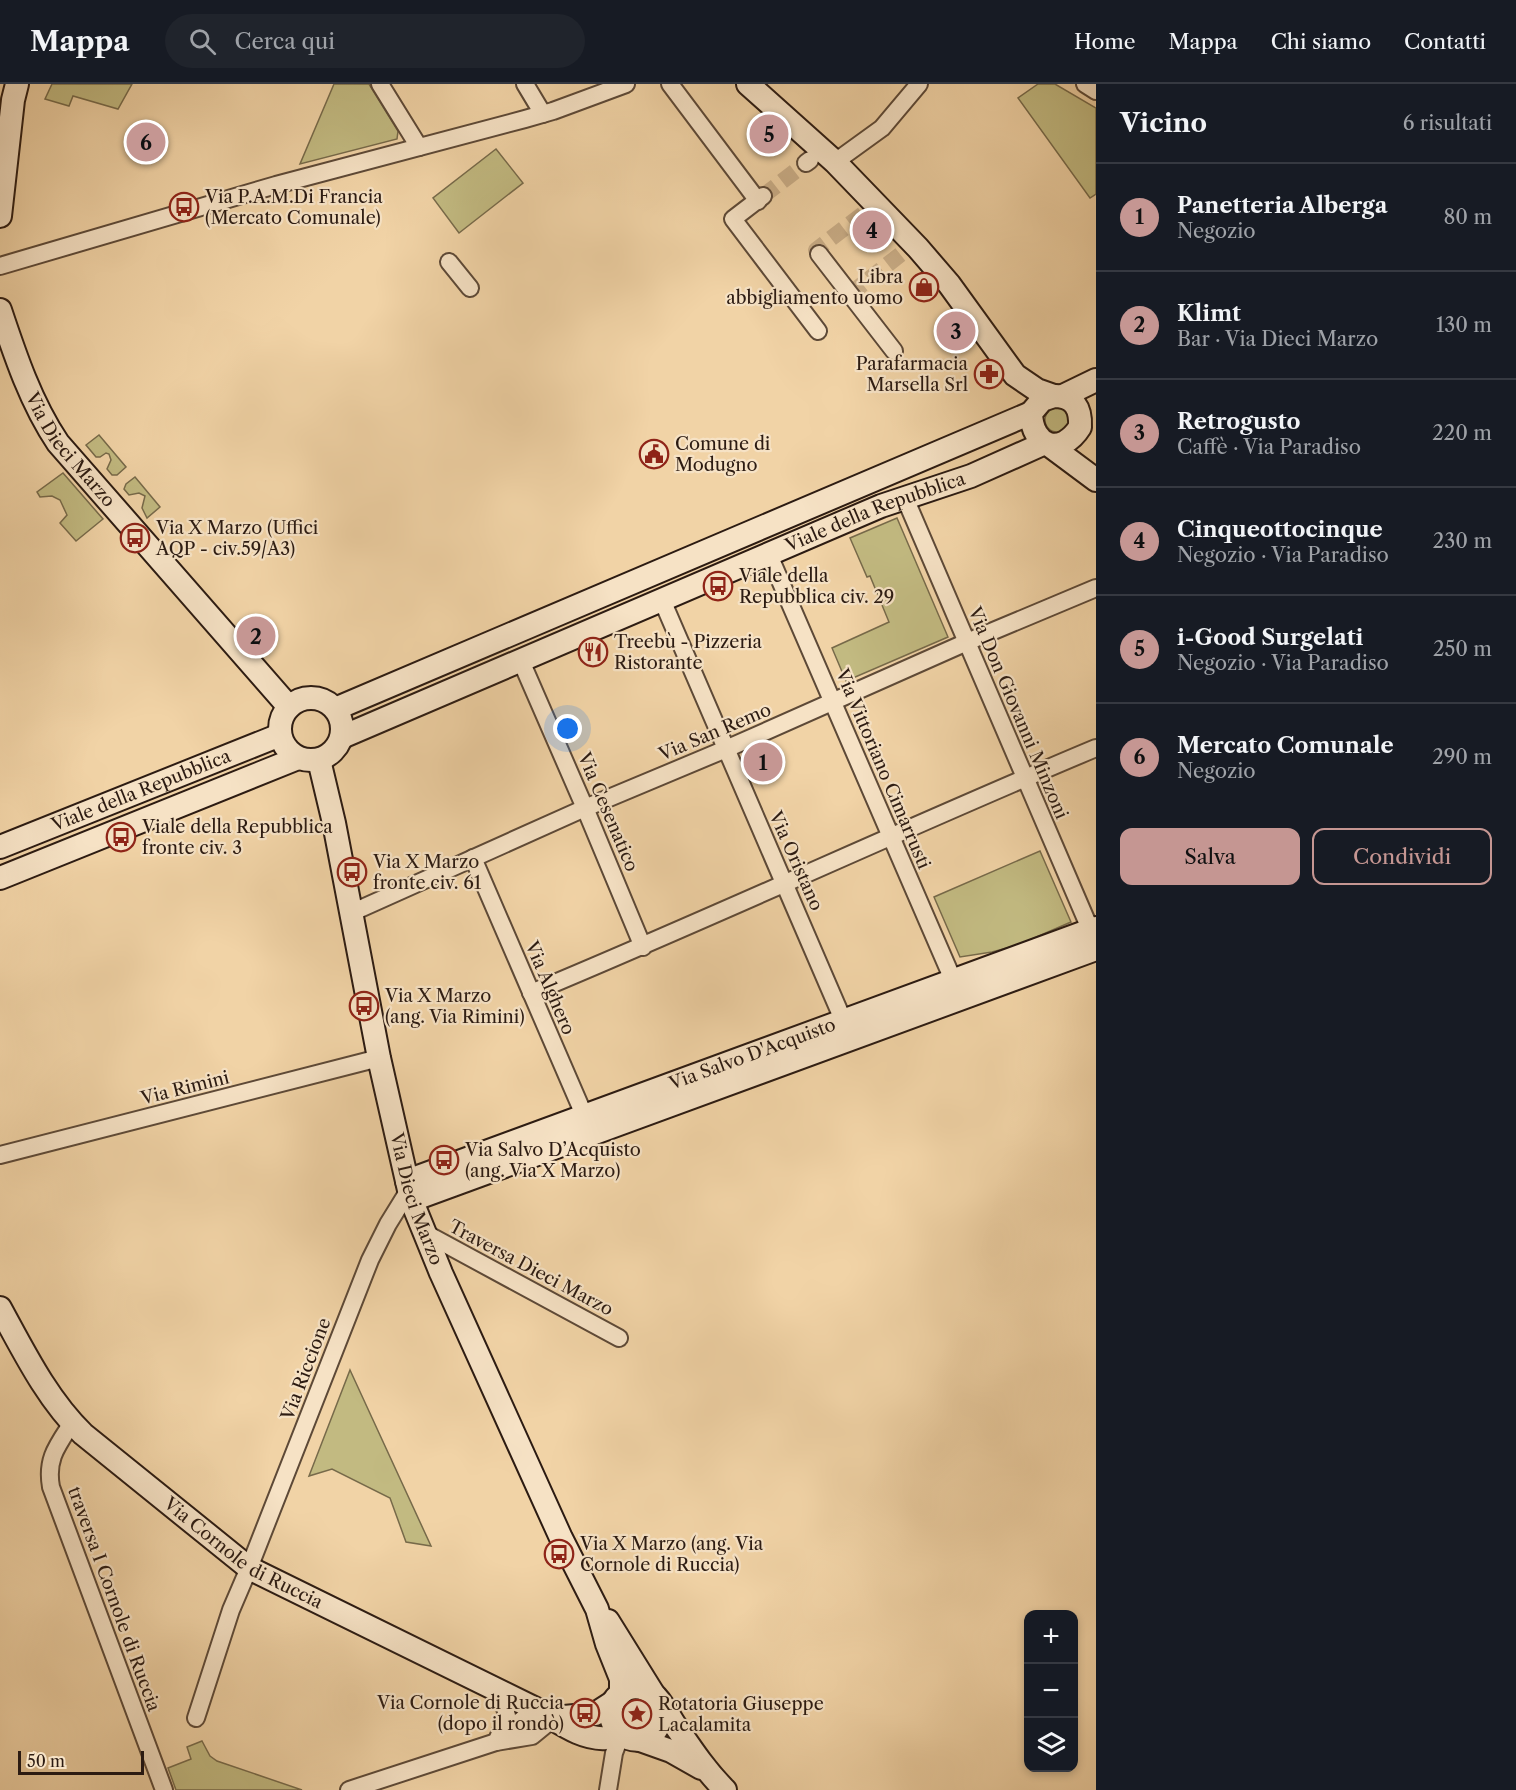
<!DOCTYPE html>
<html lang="it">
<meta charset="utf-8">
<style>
:root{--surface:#171b24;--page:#20242c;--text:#f1f3f6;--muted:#9ea1a6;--line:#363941;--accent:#c59692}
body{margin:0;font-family:"Libre Caslon Text",serif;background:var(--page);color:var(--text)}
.controls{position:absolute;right:18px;bottom:18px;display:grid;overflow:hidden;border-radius:12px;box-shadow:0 3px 9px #0003}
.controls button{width:54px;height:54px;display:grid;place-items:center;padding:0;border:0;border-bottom:2px solid var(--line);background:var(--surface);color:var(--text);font:30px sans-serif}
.scale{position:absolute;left:18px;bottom:15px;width:126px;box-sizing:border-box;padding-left:6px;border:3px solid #2c1b12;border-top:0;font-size:16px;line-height:21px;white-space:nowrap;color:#2c1b12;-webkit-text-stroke:4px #f6e2c5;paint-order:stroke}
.you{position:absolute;left:568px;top:645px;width:21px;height:21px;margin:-15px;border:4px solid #fff;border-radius:50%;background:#1a73e8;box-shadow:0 0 0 9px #1a73e833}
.badge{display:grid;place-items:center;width:39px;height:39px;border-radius:50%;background:var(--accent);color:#111;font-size:20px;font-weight:700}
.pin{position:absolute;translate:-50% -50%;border:3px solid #fff;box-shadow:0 2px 6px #0006}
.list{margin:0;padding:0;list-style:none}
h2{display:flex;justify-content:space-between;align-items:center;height:78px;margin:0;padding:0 24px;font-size:26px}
h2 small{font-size:20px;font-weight:400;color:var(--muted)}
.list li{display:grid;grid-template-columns:39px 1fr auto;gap:18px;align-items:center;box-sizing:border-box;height:108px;padding:0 24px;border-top:2px solid var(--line)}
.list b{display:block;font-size:22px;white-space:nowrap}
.list p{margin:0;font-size:20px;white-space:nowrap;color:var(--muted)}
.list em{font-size:20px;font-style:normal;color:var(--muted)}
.actions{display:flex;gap:12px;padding:18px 24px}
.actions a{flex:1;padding:14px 0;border:2px solid var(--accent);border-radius:12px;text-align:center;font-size:21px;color:var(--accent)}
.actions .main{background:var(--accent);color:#111}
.icon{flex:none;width:33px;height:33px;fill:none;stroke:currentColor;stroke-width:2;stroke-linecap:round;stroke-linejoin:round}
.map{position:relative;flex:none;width:1096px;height:1706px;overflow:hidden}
header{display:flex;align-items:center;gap:36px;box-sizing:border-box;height:84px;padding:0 30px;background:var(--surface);border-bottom:2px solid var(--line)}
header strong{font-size:28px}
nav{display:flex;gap:33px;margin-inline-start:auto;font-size:21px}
.search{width:420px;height:54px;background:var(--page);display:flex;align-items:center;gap:15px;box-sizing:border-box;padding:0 21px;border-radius:33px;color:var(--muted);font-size:22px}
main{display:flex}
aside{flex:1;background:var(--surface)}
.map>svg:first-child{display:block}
</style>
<header>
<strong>Mappa</strong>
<div class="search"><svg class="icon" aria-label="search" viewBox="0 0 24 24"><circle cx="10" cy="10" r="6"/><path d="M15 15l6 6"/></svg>Cerca qui</div>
<nav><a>Home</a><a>Mappa</a><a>Chi siamo</a><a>Contatti</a></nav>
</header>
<main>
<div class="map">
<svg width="1096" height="1706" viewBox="0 0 1096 1706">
<rect width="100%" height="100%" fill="#f1d3a6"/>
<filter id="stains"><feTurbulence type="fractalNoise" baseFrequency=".00333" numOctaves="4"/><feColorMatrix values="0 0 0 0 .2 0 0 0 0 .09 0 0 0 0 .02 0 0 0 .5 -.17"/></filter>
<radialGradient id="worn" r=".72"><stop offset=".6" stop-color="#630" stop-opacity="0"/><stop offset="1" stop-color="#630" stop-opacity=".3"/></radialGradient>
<!-- green -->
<g fill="#c2ba81" stroke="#776a4a" stroke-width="1.5">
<polygon points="52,0 132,0 118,25 73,12 69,22 45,15"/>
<polygon points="334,0 369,0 398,47 397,55 300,80"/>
<polygon points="1038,0 1055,0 1096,24 1096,110 1090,114 1018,14"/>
<polygon points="496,65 523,99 459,149 433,114"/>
<circle cx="1057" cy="336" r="12"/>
<polygon points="99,351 126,383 117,391 112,391 107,385 111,376 109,370 106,369 100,373 96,373 86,361"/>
<polygon points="63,389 103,435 76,457 60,439 67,431 60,416 52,412 40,413 37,408"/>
<polygon points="135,393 160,423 147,434 142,424 145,412 139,409 129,411 124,405 126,400"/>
<polygon points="897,434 948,553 846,597 832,564 889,538 870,492 867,493 850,454"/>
<polygon points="1040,767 1071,838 1018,861 992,868 960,873 934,813"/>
<polygon points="350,1286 431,1462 406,1458 390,1414 332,1385 309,1392"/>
<polygon points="202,1657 210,1672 217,1677 302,1706 176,1706 168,1684 191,1675 187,1663"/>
</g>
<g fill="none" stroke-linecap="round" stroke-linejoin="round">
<!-- street-tunnel -->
<g stroke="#caae88" stroke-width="16" stroke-dasharray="16 8" stroke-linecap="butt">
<polyline points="763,112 806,79"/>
<polyline points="819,170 816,166 863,130"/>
<polyline points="850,210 901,170"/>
</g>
<!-- street casing -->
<g stroke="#5d4937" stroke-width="20">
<g id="street">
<polyline points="380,0 419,63"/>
<polyline points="525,0 543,30"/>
<polyline points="670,0 758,117"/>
<polyline points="1085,0 1096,7"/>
<polyline points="835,78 882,44 919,0"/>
<polyline points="806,79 810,76"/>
<polyline points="763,112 733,135 818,247"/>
<polyline points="819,170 894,267"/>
<polyline points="449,178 470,204"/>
<polyline points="0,182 276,101 525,35 553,27 626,0"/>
<polyline points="905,414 1094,854"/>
<polyline points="769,471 957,905"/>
<polyline points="662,516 847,945"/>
<polyline points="521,577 585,724 643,863"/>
<polyline points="473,774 588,1040"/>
<polyline points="351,829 585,724 726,665 967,558 1096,504"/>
<path d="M 531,909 C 721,830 907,743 1096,664"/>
<polyline points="0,1071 379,974"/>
<polyline points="425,1149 619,1254"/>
<path d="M 72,1339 C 57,1362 46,1375 51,1403 L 164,1706"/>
<polyline points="196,1634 231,1526 249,1484 370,1176 388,1140 409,1106"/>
<polyline points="498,1654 507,1632 501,1608"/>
<polyline points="496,1658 525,1633 538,1626"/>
<polyline points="349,1706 496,1658 532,1652 554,1634"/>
<polyline points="608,1706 614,1669 620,1653 619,1649"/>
</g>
</g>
<!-- secondary casing -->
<g stroke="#2c1b12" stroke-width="26">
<g id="secondary">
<polyline points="748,0 835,78 918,164 949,200 1015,291 1037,306 1054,312"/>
<polyline points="0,132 13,16 17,0"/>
<path id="s1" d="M 0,226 C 15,271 31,319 58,359 L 289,623"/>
<path d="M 1054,312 C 1074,312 1081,324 1080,343 C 1061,373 1032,363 1031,329 L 1042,316 Z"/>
<polyline points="1063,312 1096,296"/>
<polyline points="1049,361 1096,396"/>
<circle cx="311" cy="645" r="31"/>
<polyline points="335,625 1031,329"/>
<path id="s2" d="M 342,653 L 881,422 L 971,392 L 1045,359"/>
<path id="s3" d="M 319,676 L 334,739 L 379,974 L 409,1106 L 415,1125 L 441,1189 L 561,1454 L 597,1525 L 607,1560 L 621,1595 L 621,1607"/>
<path id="s4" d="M 0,763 L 280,651"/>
<polyline points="0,794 298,674"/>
<path id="s5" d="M 407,1097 L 1096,844"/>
<polyline points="412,1116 1096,865"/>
<path id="s6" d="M 0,1224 C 24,1268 47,1315 83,1350 L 249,1484 L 538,1626 C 558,1637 581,1656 606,1654 C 610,1654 615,1651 619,1649"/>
<polyline points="608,1537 654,1611"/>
<path d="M 660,1619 C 668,1667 613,1665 611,1630 C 610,1621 614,1615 620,1610 C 629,1600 643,1602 653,1610 C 663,1618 669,1633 677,1644 C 692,1666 706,1687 725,1706"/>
<polyline points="554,1634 595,1630 612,1619"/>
<polyline points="640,1656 671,1667 701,1684"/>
</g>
</g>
<!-- street -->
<use href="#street" stroke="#f6e2c5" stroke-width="16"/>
<!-- secondary -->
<use href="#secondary" stroke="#f6e2c5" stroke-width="22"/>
</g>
<!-- icons -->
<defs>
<g id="bus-ring" transform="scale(1.5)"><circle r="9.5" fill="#f6e2c5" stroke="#8f2418" stroke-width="1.5"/><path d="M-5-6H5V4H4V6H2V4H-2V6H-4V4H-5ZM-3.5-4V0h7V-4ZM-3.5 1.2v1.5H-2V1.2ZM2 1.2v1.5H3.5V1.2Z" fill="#8f2418"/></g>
<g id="shop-ring" transform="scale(1.5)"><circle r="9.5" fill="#f6e2c5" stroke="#8f2418" stroke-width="1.5"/><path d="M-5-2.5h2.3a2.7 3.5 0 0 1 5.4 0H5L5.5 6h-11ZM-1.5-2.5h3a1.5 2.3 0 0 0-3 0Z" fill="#8f2418"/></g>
<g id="pharmacy-ring" transform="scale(1.5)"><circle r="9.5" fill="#f6e2c5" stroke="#8f2418" stroke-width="1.5"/><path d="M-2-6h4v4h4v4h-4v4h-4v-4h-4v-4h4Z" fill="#8f2418"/></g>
<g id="civic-ring" transform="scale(1.5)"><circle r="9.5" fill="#f6e2c5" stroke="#8f2418" stroke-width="1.5"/><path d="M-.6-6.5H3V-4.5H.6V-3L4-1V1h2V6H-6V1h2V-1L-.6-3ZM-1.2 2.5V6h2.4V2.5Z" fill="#8f2418"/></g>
<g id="restaurant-ring" transform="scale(1.5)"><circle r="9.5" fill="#f6e2c5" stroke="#8f2418" stroke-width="1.5"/><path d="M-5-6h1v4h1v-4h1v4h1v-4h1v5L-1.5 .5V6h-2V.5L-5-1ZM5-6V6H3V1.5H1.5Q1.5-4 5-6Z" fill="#8f2418"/></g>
<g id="sight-ring" transform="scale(1.5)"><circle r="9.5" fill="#f6e2c5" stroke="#8f2418" stroke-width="1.5"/><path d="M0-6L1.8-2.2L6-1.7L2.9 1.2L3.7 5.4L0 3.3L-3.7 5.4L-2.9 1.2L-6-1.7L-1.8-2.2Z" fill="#8f2418"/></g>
</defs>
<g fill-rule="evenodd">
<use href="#bus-ring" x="184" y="123"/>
<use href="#shop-ring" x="924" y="203"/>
<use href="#pharmacy-ring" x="989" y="290"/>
<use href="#civic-ring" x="654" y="370"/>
<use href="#bus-ring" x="135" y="454"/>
<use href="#bus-ring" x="718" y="502"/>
<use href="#restaurant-ring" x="593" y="568"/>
<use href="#bus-ring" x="121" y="753"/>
<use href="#bus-ring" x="352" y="788"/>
<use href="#bus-ring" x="364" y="922"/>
<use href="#bus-ring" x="444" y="1076"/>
<use href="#bus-ring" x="559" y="1470"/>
<use href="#bus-ring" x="585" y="1629"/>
<use href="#sight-ring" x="637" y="1630"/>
</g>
<g text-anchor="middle" stroke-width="4.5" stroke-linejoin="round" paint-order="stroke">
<!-- poi labels -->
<g font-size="18" fill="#2c1b12" stroke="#f6e2c5" text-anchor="start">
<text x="205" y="119">Via P.A.M.Di Francia<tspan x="205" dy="21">(Mercato Comunale)</tspan></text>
<text x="903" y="199" text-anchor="end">Libra<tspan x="903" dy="21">abbigliamento uomo</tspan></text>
<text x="968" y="286" text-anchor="end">Parafarmacia<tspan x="968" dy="21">Marsella Srl</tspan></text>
<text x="675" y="366">Comune di<tspan x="675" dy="21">Modugno</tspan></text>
<text x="156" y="450">Via X Marzo (Uffici<tspan x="156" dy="21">AQP - civ.59/A3)</tspan></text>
<text x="739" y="498">Viale della<tspan x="739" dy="21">Repubblica civ. 29</tspan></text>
<text x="614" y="564">Treebù - Pizzeria<tspan x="614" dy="21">Ristorante</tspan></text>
<text x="142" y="749">Viale della Repubblica<tspan x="142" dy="21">fronte civ. 3</tspan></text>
<text x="373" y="784">Via X Marzo<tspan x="373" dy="21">fronte civ. 61</tspan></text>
<text x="385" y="918">Via X Marzo<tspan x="385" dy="21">(ang. Via Rimini)</tspan></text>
<text x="465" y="1072">Via Salvo D’Acquisto<tspan x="465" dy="21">(ang. Via X Marzo)</tspan></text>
<text x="580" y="1466">Via X Marzo (ang. Via<tspan x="580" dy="21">Cornole di Ruccia)</tspan></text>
<text x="564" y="1625" text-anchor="end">Via Cornole di Ruccia<tspan x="564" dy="21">(dopo il rondò)</tspan></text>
<text x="658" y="1626">Rotatoria Giuseppe<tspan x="658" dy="21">Lacalamita</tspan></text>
</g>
<!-- street labels -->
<g font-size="18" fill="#2c1b12" stroke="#f6e2c5">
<text dy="6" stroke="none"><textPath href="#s1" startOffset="158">Via Dieci Marzo</textPath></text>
<text dy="6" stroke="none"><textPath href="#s2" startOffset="579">Viale della Repubblica</textPath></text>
<text transform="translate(1018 629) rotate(67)" y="6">Via Don Giovanni Minzoni</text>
<text transform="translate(715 648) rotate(-23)" y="6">Via San Remo</text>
<text transform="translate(883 685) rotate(67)" y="6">Via Vittoriano Cimarrusti</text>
<text dy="6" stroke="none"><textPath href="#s4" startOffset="152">Viale della Repubblica</textPath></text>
<text transform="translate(608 728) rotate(67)" y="6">Via Cesenatico</text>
<text transform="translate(796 777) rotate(66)" y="6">Via Oristano</text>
<text transform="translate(550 904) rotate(67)" y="6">Via Alghero</text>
<text dy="6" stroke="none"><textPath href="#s5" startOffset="368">Via Salvo D'Acquisto</textPath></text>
<text transform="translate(185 1004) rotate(-14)" y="6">Via Rimini</text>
<text dy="6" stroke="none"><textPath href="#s3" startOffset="450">Via Dieci Marzo</textPath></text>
<text transform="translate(531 1184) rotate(28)" y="6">Traversa Dieci Marzo</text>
<text transform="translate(306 1285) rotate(-69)" y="6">Via Riccione</text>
<text dy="6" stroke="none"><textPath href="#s6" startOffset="352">Via Cornole di Ruccia</textPath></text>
<text transform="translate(114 1515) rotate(70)" y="6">traversa I Cornole di Ruccia</text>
</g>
</g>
<rect width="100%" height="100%" filter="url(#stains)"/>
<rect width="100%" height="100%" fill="url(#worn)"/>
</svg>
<div class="controls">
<button>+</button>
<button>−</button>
<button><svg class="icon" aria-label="layers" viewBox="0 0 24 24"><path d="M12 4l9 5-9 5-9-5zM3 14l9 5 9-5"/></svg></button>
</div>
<div class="scale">50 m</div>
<div class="you"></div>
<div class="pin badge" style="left:763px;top:678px">1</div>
<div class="pin badge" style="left:256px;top:552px">2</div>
<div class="pin badge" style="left:956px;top:247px">3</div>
<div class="pin badge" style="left:872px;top:146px">4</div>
<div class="pin badge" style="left:769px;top:50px">5</div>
<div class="pin badge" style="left:146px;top:58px">6</div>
</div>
<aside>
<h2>Vicino<small>6 risultati</small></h2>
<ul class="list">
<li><span class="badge">1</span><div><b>Panetteria Alberga</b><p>Negozio</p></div><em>80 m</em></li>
<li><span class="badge">2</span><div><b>Klimt</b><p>Bar · Via Dieci Marzo</p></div><em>130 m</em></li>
<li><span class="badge">3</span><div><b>Retrogusto</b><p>Caffè · Via Paradiso</p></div><em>220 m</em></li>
<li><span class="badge">4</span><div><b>Cinqueottocinque</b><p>Negozio · Via Paradiso</p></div><em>230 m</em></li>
<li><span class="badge">5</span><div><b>i-Good Surgelati</b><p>Negozio · Via Paradiso</p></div><em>250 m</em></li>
<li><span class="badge">6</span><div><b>Mercato Comunale</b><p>Negozio</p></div><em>290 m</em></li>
</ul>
<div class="actions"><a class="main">Salva</a><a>Condividi</a></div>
</aside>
</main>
